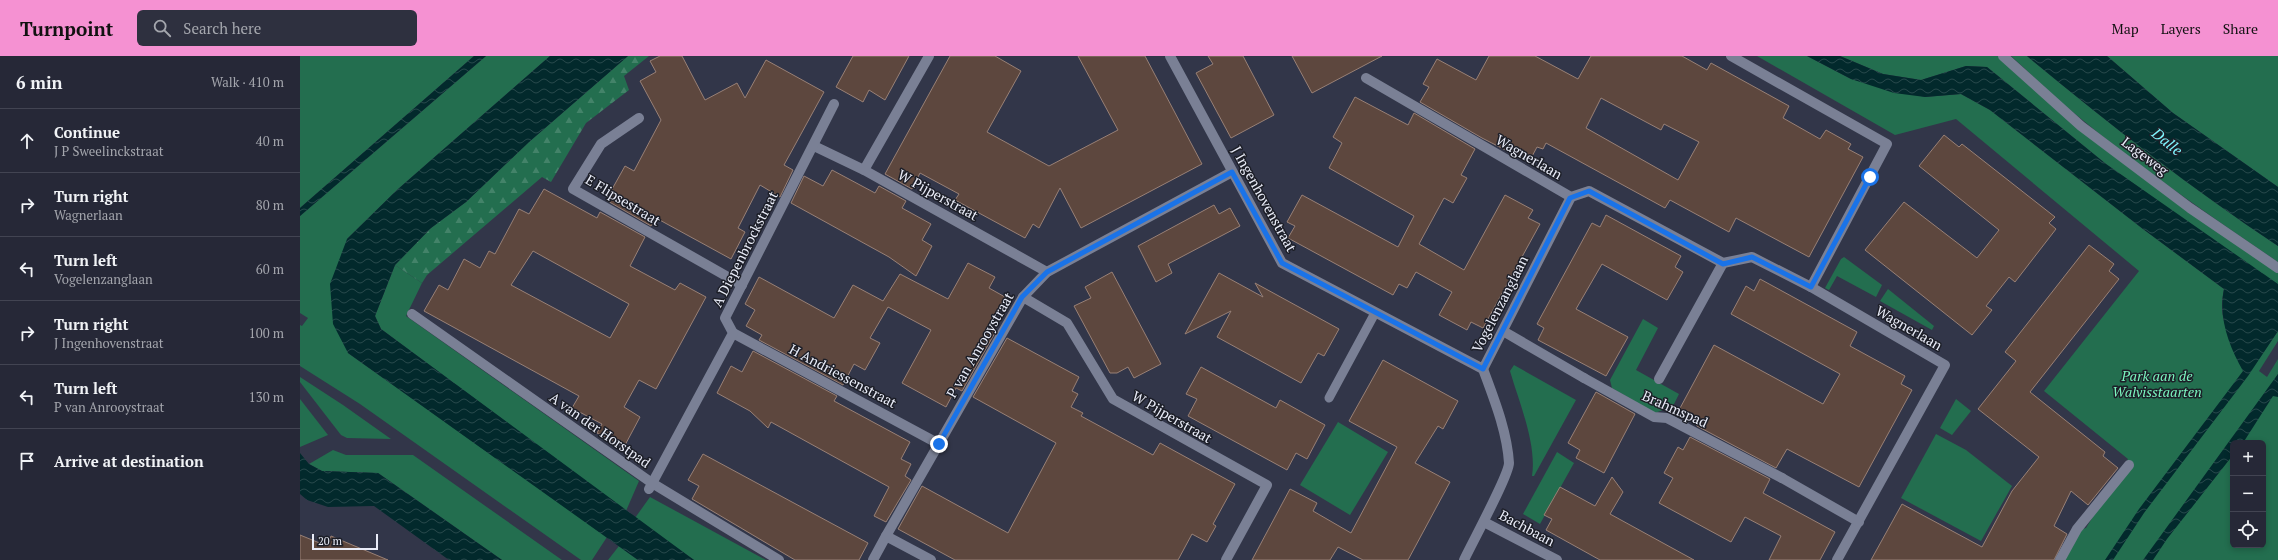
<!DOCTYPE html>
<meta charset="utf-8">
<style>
:root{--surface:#262837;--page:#2e303f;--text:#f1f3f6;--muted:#a4a6ad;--line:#424452;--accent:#f591d2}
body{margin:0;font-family:"PT Serif",serif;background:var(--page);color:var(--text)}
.controls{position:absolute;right:12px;bottom:12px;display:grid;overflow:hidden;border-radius:6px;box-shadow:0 2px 6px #0003}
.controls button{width:36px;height:36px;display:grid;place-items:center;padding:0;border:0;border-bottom:1px solid var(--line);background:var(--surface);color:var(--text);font:20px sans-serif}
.scale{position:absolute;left:12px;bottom:10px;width:66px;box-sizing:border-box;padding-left:4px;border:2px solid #e9ecf8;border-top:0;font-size:11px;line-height:14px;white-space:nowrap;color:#e9ecf8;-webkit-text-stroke:3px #1c1e27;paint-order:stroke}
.stop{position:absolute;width:12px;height:12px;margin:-9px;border:3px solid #1a73e8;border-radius:50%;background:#fff}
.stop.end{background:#1a73e8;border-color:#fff;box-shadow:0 1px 4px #0008}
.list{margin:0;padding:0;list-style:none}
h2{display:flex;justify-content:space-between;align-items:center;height:52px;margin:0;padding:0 16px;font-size:17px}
h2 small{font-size:13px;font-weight:400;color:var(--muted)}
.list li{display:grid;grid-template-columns:26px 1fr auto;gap:12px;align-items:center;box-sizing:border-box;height:64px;padding:0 16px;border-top:1px solid var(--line)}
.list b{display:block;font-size:15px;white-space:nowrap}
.list p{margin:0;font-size:13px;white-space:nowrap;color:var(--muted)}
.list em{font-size:13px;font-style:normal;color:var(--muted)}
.icon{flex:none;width:22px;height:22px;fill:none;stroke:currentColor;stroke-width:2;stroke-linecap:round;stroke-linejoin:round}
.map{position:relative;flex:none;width:1978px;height:504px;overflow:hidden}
header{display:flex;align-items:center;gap:24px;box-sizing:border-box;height:56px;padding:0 20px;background:var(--accent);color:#111}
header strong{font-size:19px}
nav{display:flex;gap:22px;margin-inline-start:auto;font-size:14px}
.search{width:280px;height:36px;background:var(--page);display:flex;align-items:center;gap:10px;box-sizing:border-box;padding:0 14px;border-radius:6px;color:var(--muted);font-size:15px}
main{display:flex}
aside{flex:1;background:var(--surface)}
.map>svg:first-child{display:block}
</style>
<header>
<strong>Turnpoint</strong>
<div class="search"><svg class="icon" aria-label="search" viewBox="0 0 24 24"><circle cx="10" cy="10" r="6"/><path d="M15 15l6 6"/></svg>Search here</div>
<nav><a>Map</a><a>Layers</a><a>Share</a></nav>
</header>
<main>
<aside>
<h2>6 min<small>Walk · 410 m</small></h2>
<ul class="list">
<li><svg class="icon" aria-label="ahead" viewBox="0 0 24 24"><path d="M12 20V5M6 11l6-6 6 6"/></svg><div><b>Continue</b><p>J P Sweelinckstraat</p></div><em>40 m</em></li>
<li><svg class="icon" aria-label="right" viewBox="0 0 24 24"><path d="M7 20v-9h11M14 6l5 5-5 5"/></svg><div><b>Turn right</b><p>Wagnerlaan</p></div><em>80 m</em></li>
<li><svg class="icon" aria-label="left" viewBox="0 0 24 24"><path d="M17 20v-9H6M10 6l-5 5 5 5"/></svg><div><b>Turn left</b><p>Vogelenzanglaan</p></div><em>60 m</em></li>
<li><svg class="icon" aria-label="right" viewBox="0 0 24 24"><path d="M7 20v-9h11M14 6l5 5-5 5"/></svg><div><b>Turn right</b><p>J Ingenhovenstraat</p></div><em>100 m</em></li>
<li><svg class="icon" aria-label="left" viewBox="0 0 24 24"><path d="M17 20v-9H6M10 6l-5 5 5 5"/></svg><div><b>Turn left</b><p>P van Anrooystraat</p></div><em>130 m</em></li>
<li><svg class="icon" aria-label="arrive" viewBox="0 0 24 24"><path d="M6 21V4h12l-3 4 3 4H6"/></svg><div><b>Arrive at destination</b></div></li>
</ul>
</aside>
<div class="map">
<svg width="1978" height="504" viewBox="0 0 1978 504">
<defs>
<pattern id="forest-firs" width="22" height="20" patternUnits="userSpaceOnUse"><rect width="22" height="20" fill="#236e4f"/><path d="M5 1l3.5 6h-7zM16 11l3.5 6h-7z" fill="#438369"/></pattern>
<pattern id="water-waves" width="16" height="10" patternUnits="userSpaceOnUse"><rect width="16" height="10" fill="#02292c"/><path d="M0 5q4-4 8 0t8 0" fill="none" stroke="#27484b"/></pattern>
</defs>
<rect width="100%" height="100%" fill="#323649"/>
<!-- green -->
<g fill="#236e4f" fill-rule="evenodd">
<polygon points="0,0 174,0 0,152"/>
<polygon points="186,0 250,0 97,134 47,183 48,297 307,481 292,504 281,504 60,348 0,310 0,269 2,270 8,262 0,257 0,160"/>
<path d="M 1457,0 L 1507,0 L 1551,23 L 1625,41 L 1661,38 L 1690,54 L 1843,173 L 1924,233 C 1916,270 1933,283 1954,310 L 1978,275 L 1978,285 L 1959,315 L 1967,321 L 1978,303 L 1978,318 L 1973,326 L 1978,330 L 1978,504 L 1765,504 L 1782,473 L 1786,472 L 1828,403 L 1744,335 L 1839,215 L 1656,63 L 1595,79 ZM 1933,387 L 1963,387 L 1963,489 L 1933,489 Z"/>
<polygon points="1540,0 1698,0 1715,17 1978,217 1978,231 1806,108 1687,11 1666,10 1621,24 1583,18"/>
<path d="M 1711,0 L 1727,0 C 1808,67 1891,132 1978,190 L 1978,206 C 1909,159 1839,111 1774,57 C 1752,39 1732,19 1711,0 Z"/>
<polygon points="1807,0 1978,0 1978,131 1873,57"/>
<polygon points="1544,201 1582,229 1576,241 1537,220 1529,234 1525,232 1541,203"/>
<polygon points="95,209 122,227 106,260 339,425 326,455 81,273 75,260"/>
<polygon points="1588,233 1634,270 1632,274 1580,245"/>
<polygon points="1343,263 1358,272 1336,314 1379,338 1373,350 1355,357 1312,332 1310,324"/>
<path d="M 1214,309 L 1276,344 L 1234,420 L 1232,420 C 1237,388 1219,346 1210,315 Z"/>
<polygon points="0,321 43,349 91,383 47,382 41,379 0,326"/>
<polygon points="0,343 28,379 0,391"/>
<polygon points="1656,343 1671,355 1652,379 1640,372"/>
<polygon points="1038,366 1088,396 1050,459 1000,429"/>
<polygon points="1636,378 1666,394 1712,430 1681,485 1601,442"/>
<polygon points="33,394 46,399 113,399 262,504 202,504 78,417 22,415 9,408"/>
<polygon points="1257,396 1274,407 1240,468 1223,458"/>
<polygon points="350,441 466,504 394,504 335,462"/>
<polygon points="319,490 338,504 308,504"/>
</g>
<!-- forest -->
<polygon fill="url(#forest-firs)" points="328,0 349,0 324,20 329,34 286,67 251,126 242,121 127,219 122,227 95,209 131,172 166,146 229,86"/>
<!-- water -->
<g fill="url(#water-waves)">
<polygon points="174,0 186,0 0,160 0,152"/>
<polygon points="250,0 328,0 229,86 166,146 131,172 95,209 75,260 81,273 394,504 338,504 48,297 33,268 30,228 47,183 97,134"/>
<path d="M 1507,0 L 1540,0 L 1583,18 L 1621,24 L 1666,10 L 1687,11 L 1806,108 L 1978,228 L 1978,275 L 1948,320 L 1844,457 L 1813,504 L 1805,504 L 1839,453 L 1943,315 C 1929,290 1918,262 1924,233 L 1843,173 L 1690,54 L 1661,38 L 1625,41 L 1594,37 L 1551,23 Z"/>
<path d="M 1727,0 L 1807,0 L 1873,57 L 1978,131 L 1978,190 C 1891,132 1808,67 1727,0 Z"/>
<polygon points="1978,318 1978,341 1973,340 1943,387 1933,387 1933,399 1867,483 1853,504 1843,504"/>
<polygon points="0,397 9,408 22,415 78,417 202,504 149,504 74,450 28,451 7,444 0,438"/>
</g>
<!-- building -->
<g fill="#5d473e" stroke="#988076" fill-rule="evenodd">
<polygon points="360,0 382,0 405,44 437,27 445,42 466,4 524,36 484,109 493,114 480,141 460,129 438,172 445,176 431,203 356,162 351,170 306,144 325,110 334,115 361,64 340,25 356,16 350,5"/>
<polygon points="553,0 609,0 585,44 569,34 563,46 536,31"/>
<polygon points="650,0 695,0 721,15 687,76 749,110 818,74 778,0 845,0 902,108 781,172 760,132 739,172 733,168 725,182 655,144 659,138 620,117 612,133 585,118"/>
<polygon points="908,0 943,0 974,59 931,82 896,17 913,8"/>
<polygon points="992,0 1082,0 1012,37"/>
<path d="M 1189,0 L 1235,0 L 1278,23 L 1291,0 L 1382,0 L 1407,14 L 1411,7 L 1489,50 L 1483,62 L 1520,83 L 1526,74 L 1551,88 L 1548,93 L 1563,101 L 1509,201 L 1436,162 L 1429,176 L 1370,144 L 1365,152 L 1246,87 L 1243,93 L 1237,91 L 1229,106 L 1182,82 L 1120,46 L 1129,31 L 1123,28 L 1137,3 L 1176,24 ZM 1301,42 L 1361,74 L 1364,68 L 1399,86 L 1378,124 L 1286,72 Z"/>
<polygon points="1055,41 1108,69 1114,57 1175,93 1161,119 1167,122 1153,147 1144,142 1119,188 1164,214 1205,139 1233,154 1228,162 1240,168 1183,272 1171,266 1167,274 1139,259 1152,236 1116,216 1107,232 1099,228 1093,239 988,182 995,170 987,166 1002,139 1098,191 1114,160 1029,112 1042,87 1033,81"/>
<polygon points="1644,79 1659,91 1662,88 1755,161 1749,167 1756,173 1715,226 1709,221 1686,250 1692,254 1672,279 1565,194 1604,146 1677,202 1699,174 1619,110"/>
<polygon points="532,114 575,137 579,130 606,145 602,152 631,168 622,184 632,190 616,220 589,201 491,147 504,120 523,130"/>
<path d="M 244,133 L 297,162 L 300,156 L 345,181 L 330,210 L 375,234 L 380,227 L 406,241 L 356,333 L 339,324 L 324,351 L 340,361 L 324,391 L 297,377 L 302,368 L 272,352 L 279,340 L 124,255 L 139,229 L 148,234 L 164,203 L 180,212 L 189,195 L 195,198 L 219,153 L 229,158 ZM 233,195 L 329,248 L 310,282 L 211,229 Z"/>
<polygon points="914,149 919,158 930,152 940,170 868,208 872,217 856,226 838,190"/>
<polygon points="1306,159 1381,200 1375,211 1383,216 1367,244 1302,208 1276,253 1328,281 1306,320 1238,284 1244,272 1237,268 1292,167 1300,171"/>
<polygon points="1789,189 1814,208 1809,215 1819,223 1730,336 1805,396 1803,400 1818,412 1788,449 1771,435 1754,470 1767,478 1754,504 1571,504 1602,448 1682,491 1712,435 1739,401 1678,353 1716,305 1705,296"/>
<polygon points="668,207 695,221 689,232 705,241 689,271 696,275 662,335 656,332 646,351 602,327 631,274 588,251 570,282 580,287 565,314 554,308 543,329 459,284 462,279 446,270 455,254 445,248 459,221 534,262 553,229 583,245 600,218 648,243"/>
<polygon points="812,216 861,308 834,322 828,311 817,317 810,317 774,250 791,242 785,231"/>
<polygon points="919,217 963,241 955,227 1039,273 1024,300 1018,297 1001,327 917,281 931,255 885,278"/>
<polygon points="1460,223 1557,276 1550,290 1605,320 1601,328 1612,334 1559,431 1487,393 1476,412 1397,370 1388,359 1379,354 1414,289 1523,348 1540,318 1431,258 1446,230 1454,235"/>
<polygon points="707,282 779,321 772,335 778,338 771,351 783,357 781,360 853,399 860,387 935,428 913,468 916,470 907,486 892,478 878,504 655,504 598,473 622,430 708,477 756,387 673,341"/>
<polygon points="453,295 537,340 534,345 610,386 601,403 611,408 605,420 611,424 586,466 574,460 589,431 471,366 468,372 450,355 417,337 431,310 442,316"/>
<polygon points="1083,304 1158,345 1143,373 1138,370 1115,407 1150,426 1108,504 1063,504 1038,491 1030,504 952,504 990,433 1017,447 1013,455 1051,477 1097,391 1049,365"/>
<polygon points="901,311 976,352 980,344 1025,369 1007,403 996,397 987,414 888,360 897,343 886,338"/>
<polygon points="1296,336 1335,358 1304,417 1276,402 1280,394 1268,387"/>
<polygon points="1390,381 1470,423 1463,437 1535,476 1520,504 1469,504 1481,480 1445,461 1431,486 1359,447 1373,422 1364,417 1378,391 1383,394"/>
<polygon points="403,398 568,487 559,504 495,504 392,443 399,430 388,424"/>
<polygon points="1312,421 1323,436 1310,458 1394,504 1300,504 1246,474 1252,463 1244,459 1260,431 1295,450"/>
<polygon points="0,479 27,490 31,480 88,504 0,504"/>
</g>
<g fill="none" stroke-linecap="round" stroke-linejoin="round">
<!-- service -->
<polyline stroke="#7a8095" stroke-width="9" points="1029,342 1075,257"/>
<!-- pedestrian -->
<g stroke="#7a8095" stroke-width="10">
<polyline points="112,258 352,427 479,504"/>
<polyline points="1284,322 1354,361 1367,362 1482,422"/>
<polyline points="573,504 586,480"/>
<polyline points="1760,504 1777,473 1829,409"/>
</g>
<!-- minor -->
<g stroke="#7a8095" stroke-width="10">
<polyline points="870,0 982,207 1183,313 1271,141"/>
<polyline points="1431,0 1587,88 1511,231"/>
<polyline points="1703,0 1781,70 1890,152 1978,212"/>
<polyline points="1066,22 1271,141 1289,135 1423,207 1452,201 1511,231 1645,309 1537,504"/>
<polyline points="339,62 301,88 273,133 442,229"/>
<polyline points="514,90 564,114 747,216"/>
<polyline points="564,114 629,0"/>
<polyline points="723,241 767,267 813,343 967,429 926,504"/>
<polyline points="1203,275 1284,322"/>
<polyline points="433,277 639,388"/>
<polyline points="1359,323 1423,207"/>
<polyline points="1482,422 1559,466"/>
<polyline points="349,433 433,277 425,262 534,48"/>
<polyline points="1184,466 1257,504"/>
<polyline points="631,504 586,480 723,241 747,216 932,116"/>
</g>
<!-- tertiary -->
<path stroke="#7a8095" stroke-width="10" d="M 1164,504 C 1171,489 1209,419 1209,407 C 1207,375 1194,343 1183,313"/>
</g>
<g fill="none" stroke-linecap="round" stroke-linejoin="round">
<!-- route -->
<polyline stroke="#1a73e8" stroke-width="5" points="639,388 722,241 747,216 932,116 982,207 1183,313 1270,142 1289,135 1423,208 1452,201 1511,231 1570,121"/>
</g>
<g text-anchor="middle" stroke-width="3" stroke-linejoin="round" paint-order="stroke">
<!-- street labels -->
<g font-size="14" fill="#e9ecf8" stroke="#1c1e27">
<text transform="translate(1845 100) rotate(37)" y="5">Lageweg</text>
<text transform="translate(1229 101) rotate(30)" y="5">Wagnerlaan</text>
<text transform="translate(638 139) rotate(29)" y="5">W Pijperstraat</text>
<text transform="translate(964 143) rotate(61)" y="5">J Ingenhovenstraat</text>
<text transform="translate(323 144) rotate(31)" y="5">E Flipsestraat</text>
<text transform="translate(445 193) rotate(-63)" y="5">A Diepenbrockstraat</text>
<text transform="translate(1200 248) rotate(-63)" y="5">Vogelenzanglaan</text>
<text transform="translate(1609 272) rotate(30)" y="5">Wagnerlaan</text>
<text transform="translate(680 289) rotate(-60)" y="5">P van Anrooystraat</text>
<text transform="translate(543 320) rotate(28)" y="5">H Andriessenstraat</text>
<text transform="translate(1375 353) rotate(24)" y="5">Brahmspad</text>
<text transform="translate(872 361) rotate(30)" y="5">W Pijperstraat</text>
<text transform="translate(300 374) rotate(35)" y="5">A van der Horstpad</text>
<text transform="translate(1227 472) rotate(28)" y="5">Bachbaan</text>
</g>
<!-- park labels -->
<g font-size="14" font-style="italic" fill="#7bf5bf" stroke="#1c1e27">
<text x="1857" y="325">Park aan de<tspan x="1857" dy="16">Walvisstaarten</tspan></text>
</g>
<!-- water labels -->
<g font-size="15" font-style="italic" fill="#7ef5fe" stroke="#1c1e27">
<text transform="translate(1867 86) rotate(39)" y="5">Dalle</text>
</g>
</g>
</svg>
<div class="controls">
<button>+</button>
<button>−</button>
<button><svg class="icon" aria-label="locate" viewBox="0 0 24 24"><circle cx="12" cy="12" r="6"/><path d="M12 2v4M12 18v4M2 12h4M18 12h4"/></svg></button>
</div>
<div class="scale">20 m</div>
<div class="stop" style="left:1570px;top:121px"></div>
<div class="stop end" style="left:639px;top:388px"></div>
</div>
</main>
